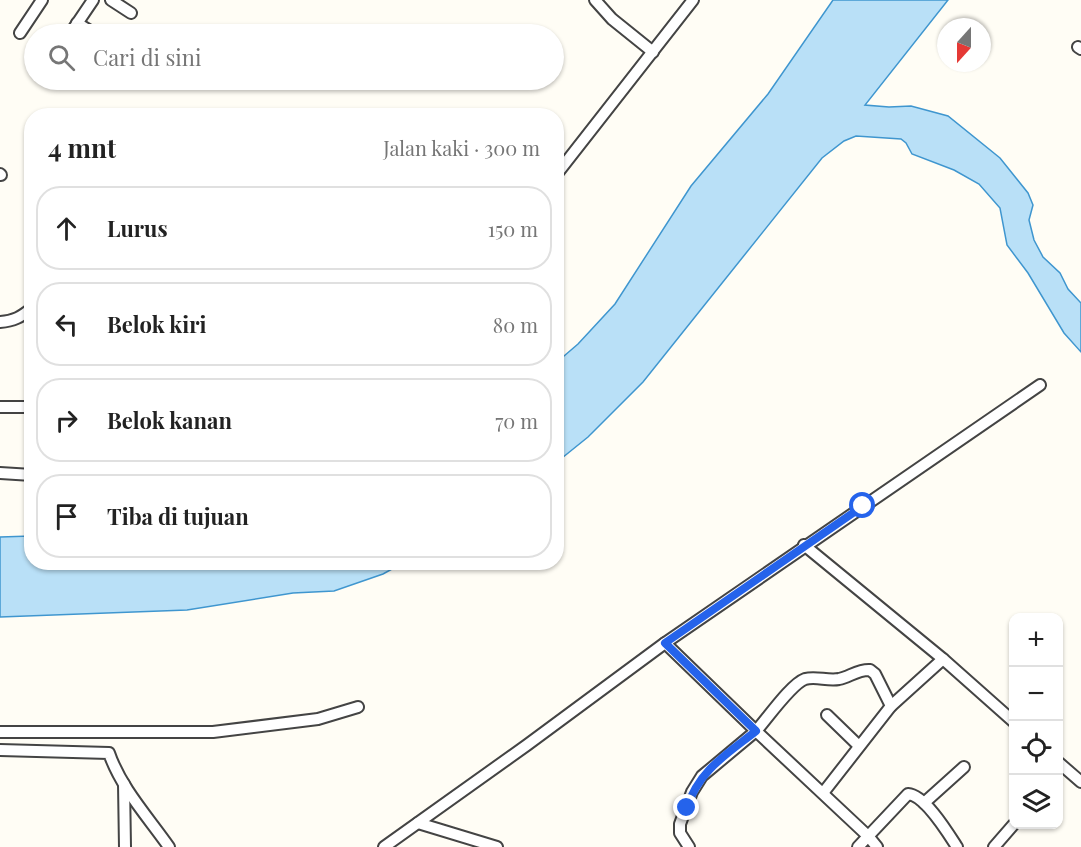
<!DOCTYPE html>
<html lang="id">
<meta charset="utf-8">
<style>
:root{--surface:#fff;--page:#f6f6f6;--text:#222;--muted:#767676;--line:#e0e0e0}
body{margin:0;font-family:"Playfair Display",serif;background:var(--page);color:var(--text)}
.controls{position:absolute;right:18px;bottom:18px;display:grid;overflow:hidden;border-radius:12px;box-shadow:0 2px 4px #0004}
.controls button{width:54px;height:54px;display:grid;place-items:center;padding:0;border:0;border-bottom:2px solid var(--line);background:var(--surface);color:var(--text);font:30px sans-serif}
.compass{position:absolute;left:937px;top:18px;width:54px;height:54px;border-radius:50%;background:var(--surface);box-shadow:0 2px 4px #0004;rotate:201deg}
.stop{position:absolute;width:18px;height:18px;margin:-14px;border:4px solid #2563eb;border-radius:50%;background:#fff}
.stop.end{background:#2563eb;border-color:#fff;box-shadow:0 2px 6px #0008}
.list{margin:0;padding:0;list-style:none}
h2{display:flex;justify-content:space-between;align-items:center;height:78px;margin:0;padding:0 24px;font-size:26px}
h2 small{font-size:20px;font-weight:400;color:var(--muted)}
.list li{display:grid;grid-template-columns:39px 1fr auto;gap:18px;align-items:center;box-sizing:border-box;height:84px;margin:0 12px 12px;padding:0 12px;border:2px solid var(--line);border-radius:24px}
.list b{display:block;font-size:22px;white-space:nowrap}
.list em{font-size:20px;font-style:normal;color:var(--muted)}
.icon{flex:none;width:33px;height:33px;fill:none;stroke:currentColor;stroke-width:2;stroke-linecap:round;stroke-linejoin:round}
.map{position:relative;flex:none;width:1081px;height:847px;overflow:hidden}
.search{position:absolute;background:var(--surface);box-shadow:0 2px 4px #0004;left:24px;top:24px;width:540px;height:66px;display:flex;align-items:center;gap:15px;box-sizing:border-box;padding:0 21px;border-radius:33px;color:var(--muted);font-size:22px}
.panel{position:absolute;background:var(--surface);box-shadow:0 2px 4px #0004;left:24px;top:108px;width:540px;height:462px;border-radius:24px}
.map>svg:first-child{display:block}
</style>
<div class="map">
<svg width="1081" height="847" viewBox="0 0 1081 847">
<rect width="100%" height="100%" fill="#fffdf5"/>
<!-- water -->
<g fill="#b9e0f7" stroke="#3f96cf" stroke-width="1.5">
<polygon points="833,0 948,0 865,105 889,107 911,106 948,116 1000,158 1028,193 1033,205 1029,220 1034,240 1043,257 1060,273 1068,289 1081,303 1081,352 1064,333 1028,273 1007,245 1000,208 979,184 954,170 912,154 906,143 901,139 856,136 844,141 822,158 643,382 588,437 557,462 557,362 578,344 615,304 691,186 768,94"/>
<polygon points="31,536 32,562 403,563 383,574 334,591 293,593 187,610 0,617 0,537"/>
</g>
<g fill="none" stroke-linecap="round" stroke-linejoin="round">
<!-- street casing -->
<g stroke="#444" stroke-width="14">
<g id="street">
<polyline points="111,0 131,13"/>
<polyline points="595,0 612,19 653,52"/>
<polyline points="77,23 95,34"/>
<polyline points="20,33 42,0"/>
<polyline points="70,34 93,0"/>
<polyline points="1078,47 1081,49"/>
<polyline points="0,174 1,175"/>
<polyline points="556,175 693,0"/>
<path d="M 0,322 C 14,321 21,317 32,308"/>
<polyline points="0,407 32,407"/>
<polyline points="0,473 32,475"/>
<polyline points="804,545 943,659 1014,722"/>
<path d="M 665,643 L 756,731 C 767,719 791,684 805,679 C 816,676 827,681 839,679 C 849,677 859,669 870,670 L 875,674 L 891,706"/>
<polyline points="827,715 859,746"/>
<polyline points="0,732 213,732 318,719 358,707"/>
<path d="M 0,750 L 109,753 C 121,788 148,817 169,847"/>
<polyline points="1058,762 1081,782"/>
<polyline points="124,784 125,847"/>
<polyline points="823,793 891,706 943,659"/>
<polyline points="924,803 964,767"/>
<polyline points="418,823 497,847"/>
<polyline points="384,847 527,745 665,643 1040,385"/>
<polyline points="689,847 680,833 680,824 692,792 702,776 756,731 868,836 877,847"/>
<path d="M 858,847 L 908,794 C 925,795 948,833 957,847"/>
<polyline points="994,847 1014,824"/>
</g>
</g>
<!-- street -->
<use href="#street" stroke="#fff" stroke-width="10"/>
</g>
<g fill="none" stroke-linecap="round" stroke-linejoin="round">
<!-- route -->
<path stroke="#2563eb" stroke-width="8" d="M 687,808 C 698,771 727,754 756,731 L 665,643 L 863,506"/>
</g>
</svg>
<div class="controls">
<button>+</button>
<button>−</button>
<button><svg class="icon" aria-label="locate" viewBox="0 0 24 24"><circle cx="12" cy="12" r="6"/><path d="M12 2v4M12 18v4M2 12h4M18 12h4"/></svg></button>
<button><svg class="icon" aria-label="layers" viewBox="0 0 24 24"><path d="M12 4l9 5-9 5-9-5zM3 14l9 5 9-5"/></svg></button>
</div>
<svg class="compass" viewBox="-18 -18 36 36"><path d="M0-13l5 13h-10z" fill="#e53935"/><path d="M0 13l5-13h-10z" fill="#767676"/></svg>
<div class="stop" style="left:863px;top:506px"></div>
<div class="stop end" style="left:687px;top:808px"></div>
<div class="search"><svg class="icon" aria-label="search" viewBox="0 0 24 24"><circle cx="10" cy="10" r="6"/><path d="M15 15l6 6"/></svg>Cari di sini</div>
<section class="panel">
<h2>4 mnt<small>Jalan kaki · 300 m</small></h2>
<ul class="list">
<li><svg class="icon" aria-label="ahead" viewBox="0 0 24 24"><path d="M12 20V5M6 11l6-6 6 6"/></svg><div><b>Lurus</b></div><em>150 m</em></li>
<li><svg class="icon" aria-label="left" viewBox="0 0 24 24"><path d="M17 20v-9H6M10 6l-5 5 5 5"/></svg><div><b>Belok kiri</b></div><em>80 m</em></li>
<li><svg class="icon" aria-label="right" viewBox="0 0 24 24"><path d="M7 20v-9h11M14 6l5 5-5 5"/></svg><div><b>Belok kanan</b></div><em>70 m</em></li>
<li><svg class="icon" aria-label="arrive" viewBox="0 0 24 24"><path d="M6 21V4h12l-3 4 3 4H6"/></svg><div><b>Tiba di tujuan</b></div></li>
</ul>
</section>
</div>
